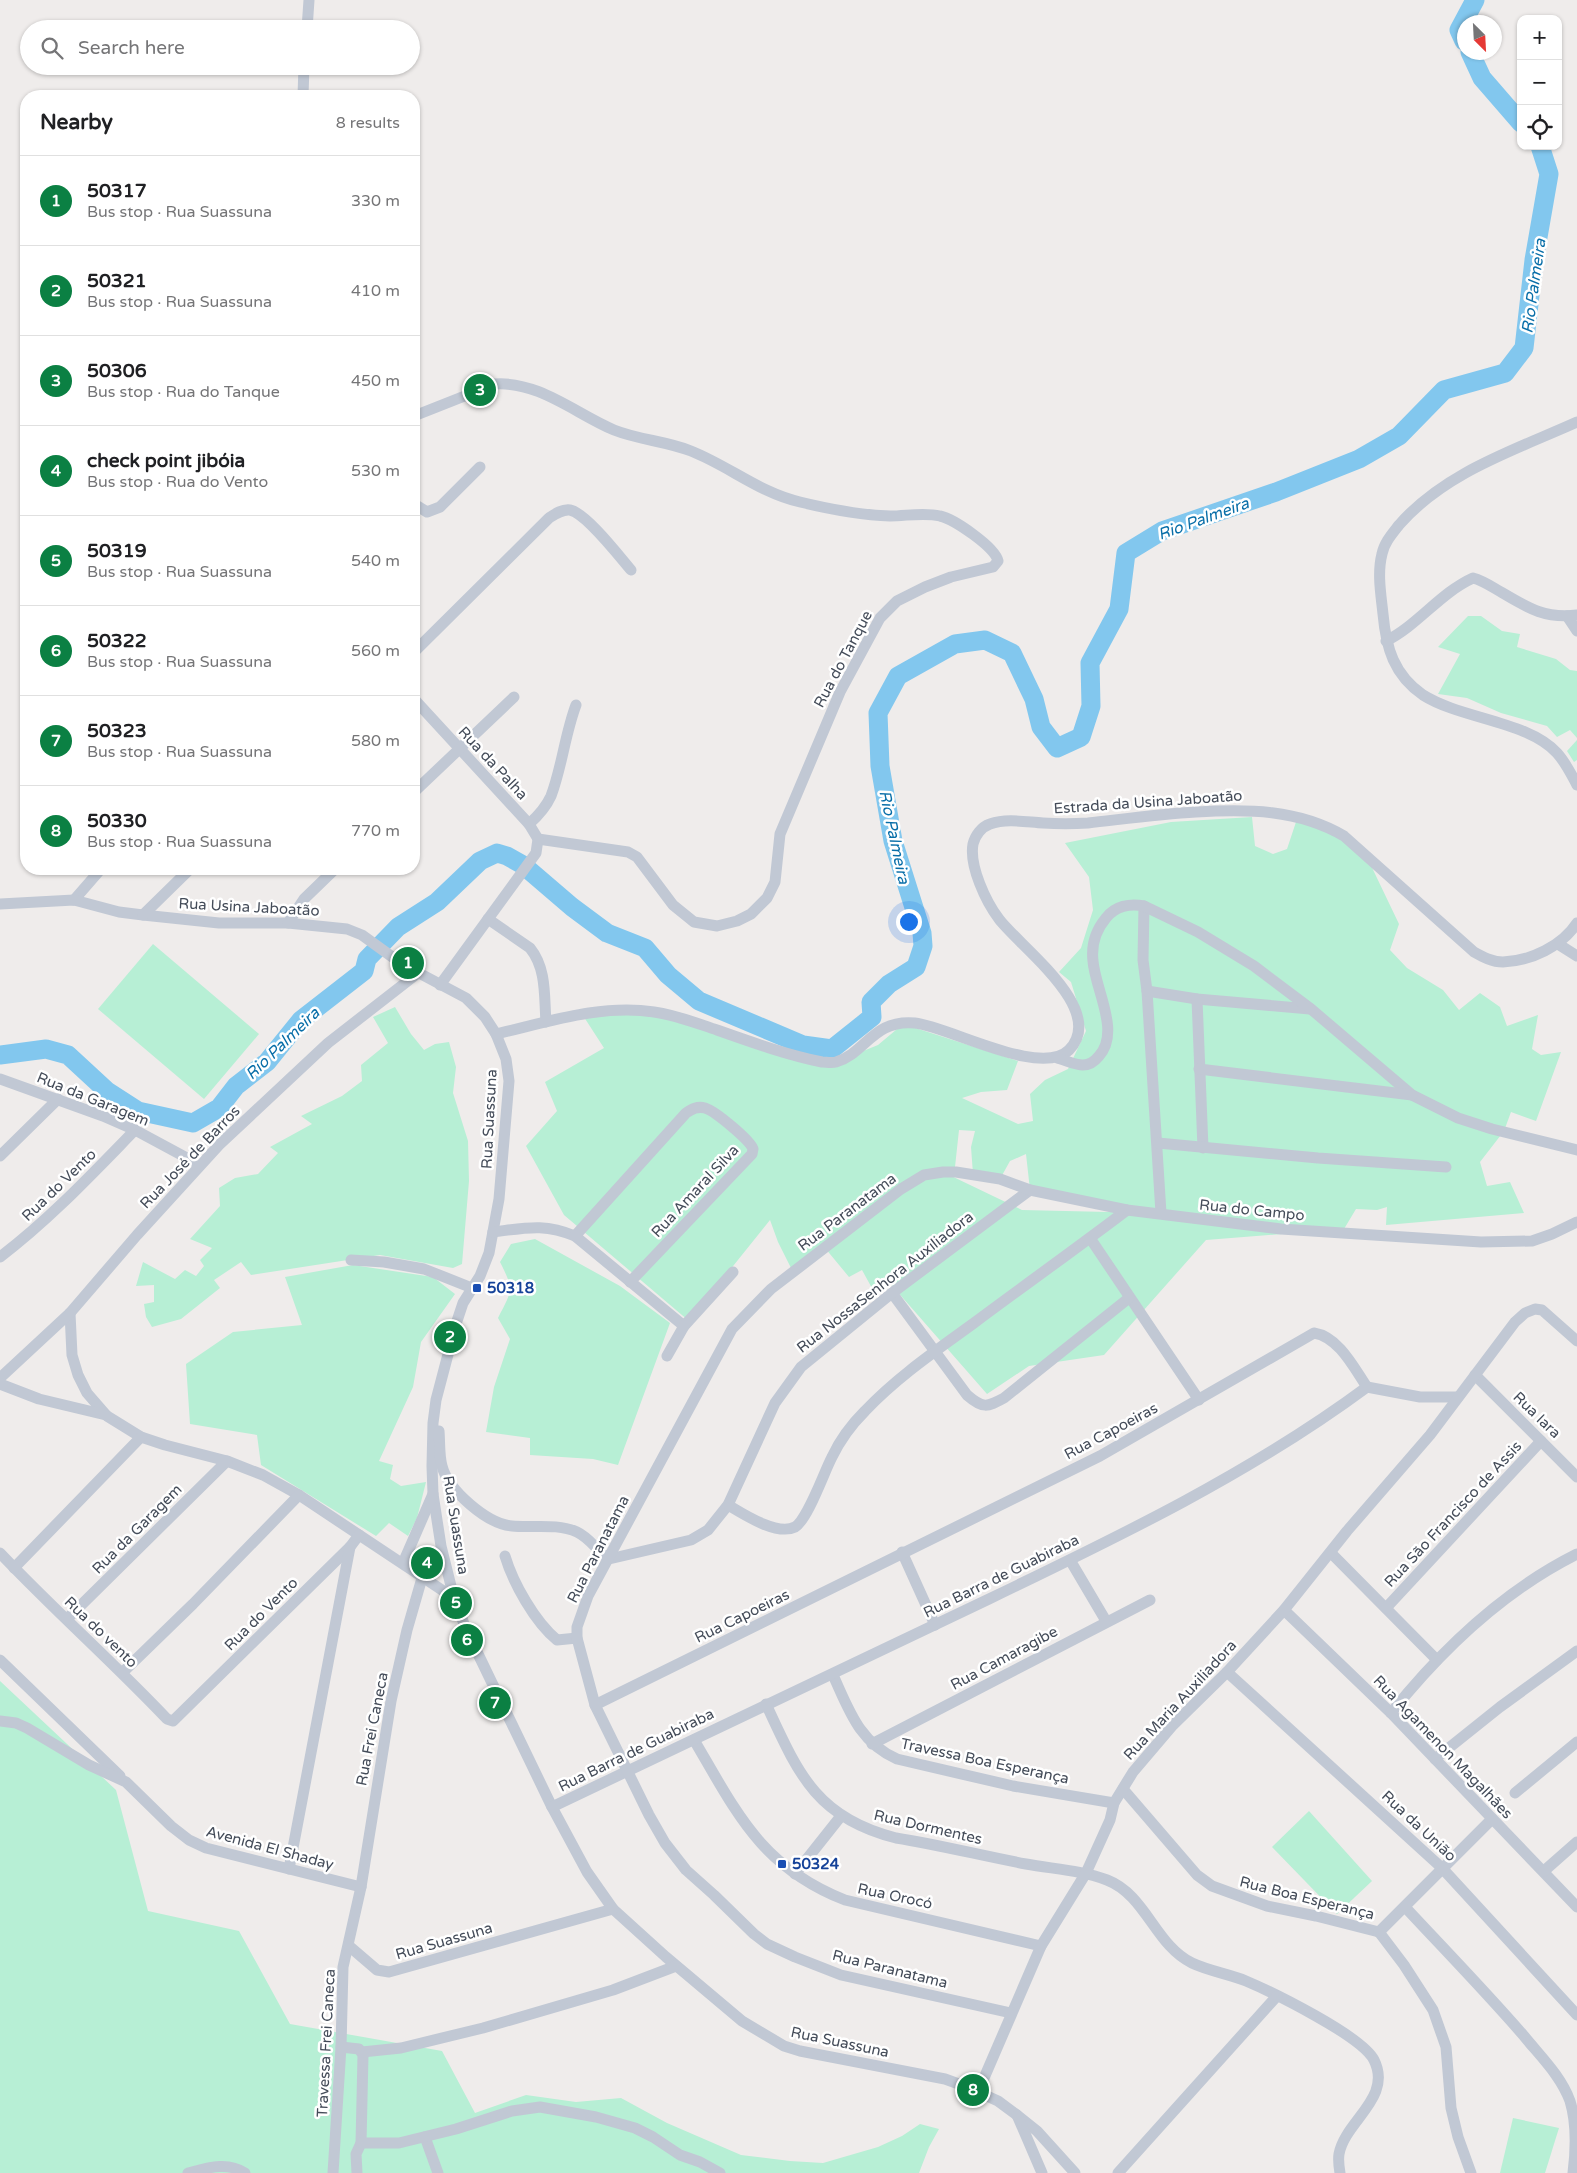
<!DOCTYPE html>
<meta charset="utf-8">
<style>
:root{--surface:#fff;--page:#f6f6f6;--text:#202124;--muted:#757577;--line:#e0e0e0;--accent:#0b8043}
body{margin:0;font-family:"Varela Round",sans-serif;background:var(--page);color:var(--text)}
.controls{position:absolute;right:15px;top:15px;display:grid;overflow:hidden;border-radius:10px;box-shadow:0 1px 4px #0004}
.controls button{width:45px;height:45px;display:grid;place-items:center;padding:0;border:0;border-bottom:1px solid var(--line);background:var(--surface);color:var(--text);font:25px sans-serif}
.compass{position:absolute;left:1457px;top:15px;width:45px;height:45px;border-radius:50%;background:var(--surface);box-shadow:0 1px 4px #0004;rotate:156deg}
.you{position:absolute;left:908px;top:921px;width:18px;height:18px;margin:-12px;border:4px solid #fff;border-radius:50%;background:#1a73e8;box-shadow:0 0 0 8px #1a73e833}
.badge{display:grid;place-items:center;width:32px;height:32px;border-radius:50%;background:var(--accent);color:#fff;font-size:16px;font-weight:700}
.pin{position:absolute;translate:-50% -50%;border:2px solid #fff;box-shadow:0 1px 5px #0006}
.list{margin:0;padding:0;list-style:none}
h2{display:flex;justify-content:space-between;align-items:center;height:65px;margin:0;padding:0 20px;font-size:21px}
h2 small{font-size:16px;font-weight:400;color:var(--muted)}
.list li{display:grid;grid-template-columns:32px 1fr auto;gap:15px;align-items:center;box-sizing:border-box;height:90px;padding:0 20px;border-top:1px solid var(--line)}
.list b{display:block;font-size:19px;white-space:nowrap}
.list p{margin:0;font-size:16px;white-space:nowrap;color:var(--muted)}
.list em{font-size:16px;font-style:normal;color:var(--muted)}
.icon{flex:none;width:28px;height:28px;fill:none;stroke:currentColor;stroke-width:2;stroke-linecap:round;stroke-linejoin:round}
.map{position:relative;flex:none;width:1577px;height:2173px;overflow:hidden}
.search{position:absolute;background:var(--surface);box-shadow:0 1px 4px #0004;left:20px;top:20px;width:400px;height:55px;display:flex;align-items:center;gap:12px;box-sizing:border-box;padding:0 18px;border-radius:28px;color:var(--muted);font-size:19px}
.panel{position:absolute;background:var(--surface);box-shadow:0 1px 4px #0004;left:20px;top:90px;width:400px;height:785px;border-radius:20px}
.map>svg:first-child{display:block}
</style>
<div class="map">
<svg width="1577" height="2173" viewBox="0 0 1577 2173">
<rect width="100%" height="100%" fill="#efeceb"/>
<!-- green -->
<g fill="#b7efd5" fill-rule="evenodd">
<polygon points="1468,616 1481,616 1502,631 1520,634 1517,647 1556,659 1570,670 1577,671 1577,738 1570,730 1557,737 1547,726 1501,713 1467,698 1438,694 1460,654 1438,647"/>
<polygon points="1577,740 1577,760 1574,762 1567,751"/>
<path d="M 1298,816 L 1365,853 L 1399,924 L 1390,950 L 1407,968 L 1443,990 L 1459,1010 L 1480,993 L 1500,1007 L 1507,1026 L 1538,1015 L 1532,1049 L 1541,1055 L 1561,1052 L 1536,1121 L 1511,1112 L 1504,1131 L 1480,1162 L 1487,1186 L 1510,1182 L 1524,1213 L 1386,1225 L 1387,1207 L 1377,1210 L 1356,1209 L 1344,1229 L 1206,1240 L 1104,1355 L 1029,1366 L 987,1394 L 888,1281 L 873,1290 L 862,1270 L 849,1277 L 825,1248 L 793,1272 L 778,1242 L 770,1220 L 689,1321 L 564,1215 L 526,1146 L 557,1111 L 545,1082 L 604,1048 L 582,1014 L 649,1012 L 836,1062 L 878,1045 L 903,1024 L 1018,1061 L 1007,1090 L 981,1092 L 962,1098 L 1018,1124 L 1033,1121 L 1030,1094 L 1045,1080 L 1068,1069 L 1086,1031 L 1071,982 L 1059,972 L 1081,948 L 1093,910 L 1089,877 L 1065,843 L 1171,822 L 1252,817 L 1255,846 L 1273,854 L 1287,849 ZM 959,1130 L 975,1131 L 971,1147 L 973,1174 L 1000,1179 L 1010,1161 L 1026,1154 L 1030,1190 L 1152,1213 L 1022,1210 L 943,1172 L 955,1167 Z"/>
<polygon points="153,944 259,1034 204,1099 98,1009"/>
<polygon points="395,1007 411,1034 424,1050 435,1044 449,1042 456,1067 453,1093 468,1141 469,1181 462,1264 453,1268 380,1255 251,1275 241,1262 214,1280 220,1288 181,1319 152,1327 146,1317 144,1304 154,1302 154,1285 136,1286 143,1262 175,1279 185,1270 196,1276 204,1266 200,1260 212,1248 190,1239 220,1206 219,1188 235,1178 258,1174 278,1153 270,1147 312,1124 301,1116 342,1096 362,1081 361,1065 388,1043 373,1017"/>
<path d="M 535,1239 L 620,1286 L 670,1323 L 618,1465 L 593,1459 L 530,1455 L 530,1438 L 486,1432 L 494,1387 L 510,1339 L 498,1318 C 513,1289 514,1290 500,1262 L 511,1244 Z"/>
<polygon points="353,1265 433,1277 455,1294 421,1342 413,1387 379,1461 393,1465 390,1479 401,1486 426,1482 417,1518 408,1536 389,1523 376,1536 261,1465 257,1435 190,1424 186,1364 233,1332 302,1325 285,1277"/>
<polygon points="0,1681 116,1790 148,1911 239,1931 290,2024 442,2051 475,2113 526,2095 576,2102 621,2098 667,2123 741,2155 790,2161 823,2163 878,2147 902,2136 920,2124 939,2129 929,2147 919,2173 0,2173"/>
<polygon points="1309,1811 1372,1881 1337,1914 1272,1847"/>
<polygon points="1513,2118 1559,2128 1545,2173 1500,2173"/>
</g>
<g fill="none" stroke-linecap="round" stroke-linejoin="round">
<!-- river -->
<g stroke="#82c7ee" stroke-width="19">
<polyline points="1464,41 1459,30 1475,0"/>
<polyline points="1470,52 1482,78 1521,123"/>
<polyline points="0,1055 46,1049 68,1055 107,1091 138,1111 193,1123 219,1108 236,1086 267,1062 301,1020 364,971 367,959 398,927 437,902 480,861 497,853 507,856 523,865 572,907 607,933 645,948 668,975 699,1001 803,1045 832,1049 872,1017 871,1002 889,984 916,967 923,946 922,933 893,841 880,766 878,713 898,676 955,644 985,640 1012,653 1034,699 1041,727 1057,748 1081,737 1091,706 1090,663 1119,609 1126,553 1162,531 1276,492 1359,459 1399,436 1444,390 1505,373 1524,348 1534,260 1549,174 1540,146"/>
</g>
<!-- minor -->
<g stroke="#c1c8d4" stroke-width="11">
<polyline points="307,29 309,0"/>
<polyline points="303,96 304,66"/>
<path d="M 414,416 L 495,384 C 539,381 576,414 614,430 C 639,440 666,441 691,451 C 729,466 760,493 800,502 C 829,509 861,515 890,516 C 906,516 924,512 940,516 C 954,519 995,547 998,561 L 993,567 L 951,577 L 925,587 L 897,601 L 880,618 L 840,692 L 780,834 L 775,882 L 767,898 L 751,914 L 737,921 L 717,926 L 694,922 L 673,905 L 637,857 L 628,852 L 538,839"/>
<path d="M 1577,422 C 1515,450 1445,472 1399,525 C 1392,534 1384,543 1382,554 C 1377,573 1381,595 1383,614 C 1386,648 1394,675 1423,695 C 1461,719 1528,721 1557,753 C 1566,763 1571,774 1577,785"/>
<polyline points="414,504 427,512 440,507 480,467"/>
<polyline points="1567,616 1577,631"/>
<path d="M 1386,641 C 1418,625 1440,593 1473,578 C 1484,581 1492,587 1501,592 C 1528,608 1545,619 1577,615"/>
<path d="M 414,652 L 549,518 C 555,514 562,509 570,510 C 586,513 619,556 631,570"/>
<polyline points="414,699 529,824 538,839 536,853 440,985"/>
<polyline points="414,792 514,697"/>
<path d="M 529,824 C 538,816 546,807 551,796 C 562,767 565,734 576,705"/>
<polyline points="74,900 101,869"/>
<polyline points="0,904 74,900 119,912 143,915 219,923 288,923 347,929 362,935 402,964 466,998 485,1017 496,1034 506,1059 509,1081 499,1199 489,1253 480,1276 463,1303 456,1324 436,1400 433,1423 432,1466 433,1494 441,1546 454,1598 466,1629 552,1807 587,1872 613,1909 666,1957 742,2021 784,2046 800,2051 945,2079 967,2087 998,2101 1017,2115 1037,2131 1075,2173"/>
<polyline points="1144,906 1143,960 1147,991 1161,1213"/>
<polyline points="143,915 190,869"/>
<path d="M 488,919 L 530,948 C 547,969 544,997 546,1022"/>
<polyline points="288,923 304,899 335,869"/>
<polyline points="1558,944 1577,956"/>
<polyline points="1147,991 1197,999 1310,1009"/>
<polyline points="1197,999 1203,1148"/>
<path d="M 496,1034 C 548,1022 601,1004 654,1012 C 676,1015 696,1023 717,1030 C 751,1042 787,1055 822,1062 C 826,1062 832,1063 836,1062 C 866,1053 873,1019 915,1023 C 950,1027 1041,1078 1069,1050 C 1108,1010 1020,947 999,919 C 986,902 969,866 973,844 C 975,836 981,827 990,824 C 1007,818 1026,822 1043,823 C 1058,824 1073,824 1088,823 C 1124,819 1160,814 1196,812 C 1247,809 1298,809 1344,836 L 1474,952 C 1483,957 1492,962 1503,962 C 1531,961 1562,946 1577,923"/>
<path d="M 1057,1058 C 1065,1060 1075,1065 1083,1065 C 1090,1065 1095,1061 1099,1056 C 1121,1032 1095,989 1093,961 C 1091,944 1096,930 1106,918 C 1115,906 1130,903 1144,906 L 1198,932 L 1254,966 L 1311,1009 L 1412,1095 L 1458,1118 L 1492,1129 L 1577,1150"/>
<polyline points="1199,1069 1412,1095"/>
<polyline points="0,1079 103,1116 135,1130 200,1165"/>
<polyline points="1158,1143 1318,1158 1446,1167"/>
<polyline points="0,1156 58,1099"/>
<path d="M 493,1232 C 526,1228 544,1223 575,1236 L 684,1326"/>
<path d="M 575,1236 L 686,1113 C 692,1109 697,1106 705,1108 C 715,1111 750,1140 753,1149 L 752,1154 L 630,1282"/>
<polyline points="1090,1238 1199,1400"/>
<path d="M 0,1257 C 50,1219 92,1174 135,1130"/>
<polyline points="351,1260 384,1262 424,1269 472,1288"/>
<path d="M 892,1293 L 967,1395 C 983,1409 987,1407 1004,1398 L 1129,1298"/>
<polyline points="70,1313 72,1355 78,1375 87,1393 107,1416 141,1437 165,1445 227,1461 263,1475 299,1495 454,1598"/>
<polyline points="667,1356 684,1326 733,1272"/>
<polyline points="1475,1375 1577,1477"/>
<polyline points="0,1378 70,1313 137,1235 219,1145 328,1043 418,973"/>
<polyline points="0,1384 39,1399 106,1415"/>
<path d="M 439,1431 C 440,1443 439,1455 442,1466 C 448,1490 487,1524 512,1526 C 533,1528 557,1523 577,1532 C 590,1538 597,1551 609,1559 L 691,1540 L 708,1530 L 728,1505 L 775,1403 L 801,1367 L 892,1293 L 1030,1190"/>
<path d="M 728,1505 C 743,1514 777,1536 795,1527 C 808,1519 824,1472 832,1457 C 840,1440 852,1424 865,1411 C 897,1377 937,1350 974,1323 C 1025,1285 1077,1248 1127,1210"/>
<polyline points="902,1552 935,1625"/>
<path d="M 0,1553 C 54,1610 113,1662 167,1719 L 173,1721 L 350,1547 L 359,1535"/>
<polyline points="1331,1553 1437,1660"/>
<path d="M 505,1556 C 513,1583 535,1622 557,1640 L 577,1638"/>
<polyline points="1070,1560 1106,1621"/>
<polyline points="403,1563 433,1494"/>
<polyline points="14,1568 141,1437"/>
<polyline points="1386,1608 1541,1441"/>
<polyline points="1284,1610 1391,1713 1577,1907"/>
<polyline points="67,1619 227,1461"/>
<polyline points="0,1660 120,1776"/>
<polyline points="123,1672 193,1604 299,1495"/>
<polyline points="1227,1672 1442,1868 1577,2015"/>
<path d="M 833,1675 C 849,1710 859,1742 897,1759 L 1013,1786 L 1114,1803"/>
<path d="M 766,1704 C 798,1773 816,1818 896,1838 C 940,1845 983,1856 1026,1864 C 1053,1869 1081,1870 1107,1880 C 1146,1895 1155,1945 1192,1963 C 1209,1971 1229,1974 1246,1981 C 1272,1992 1362,2036 1374,2060 C 1393,2098 1345,2121 1339,2154 C 1338,2160 1339,2167 1340,2173"/>
<path d="M 595,1705 L 1100,1456 L 1314,1333 C 1339,1337 1354,1368 1367,1387"/>
<path d="M 1391,1713 C 1443,1648 1503,1591 1577,1554"/>
<polyline points="0,1721 16,1723 27,1728 89,1765 126,1782 171,1826 189,1840 206,1848 361,1887"/>
<path d="M 694,1740 C 737,1813 761,1867 845,1900 L 1041,1946"/>
<polyline points="872,1744 1150,1600"/>
<polyline points="1435,1759 1500,1707 1577,1651"/>
<polyline points="1123,1789 1197,1875 1212,1886 1267,1906 1316,1916 1379,1932"/>
<polyline points="1515,1793 1577,1742"/>
<path d="M 552,1807 C 698,1737 844,1669 989,1599 C 1120,1536 1251,1473 1367,1387 L 1420,1397 L 1458,1397"/>
<polyline points="289,1869 350,1547"/>
<polyline points="1544,1871 1577,1842"/>
<polyline points="795,1874 841,1816"/>
<path d="M 1405,1907 C 1445,1950 1486,1992 1524,2036 C 1541,2057 1561,2076 1570,2101 C 1577,2124 1576,2149 1573,2173"/>
<polyline points="1379,1932 1404,1965 1433,2010 1446,2047 1451,2108 1458,2137 1471,2173"/>
<polyline points="1379,1932 1492,1819"/>
<polyline points="349,1946 377,1970 389,1972 613,1909"/>
<polyline points="1011,2013 841,1975 795,1957 767,1944 754,1934 714,1895 686,1870 665,1843 649,1815 595,1705 577,1638 577,1627 588,1596 732,1329 771,1289 901,1189 924,1175 943,1172 956,1172 1000,1179 1030,1190 1127,1210 1281,1229 1481,1242 1532,1241 1552,1234 1577,1222"/>
<polyline points="341,2047 359,2049 363,2055 361,2143 356,2154 357,2173"/>
<polyline points="362,2052 401,2048 483,2028 613,1990 676,1966"/>
<polyline points="978,2092 1041,1946 1086,1873 1110,1820 1114,1803 1133,1772 1173,1725 1227,1672 1284,1610 1347,1531 1430,1435 1515,1322 1525,1313 1535,1309 1542,1310 1577,1341"/>
<polyline points="1017,2115 1042,2173"/>
<polyline points="425,2137 438,2173"/>
<polyline points="361,2143 399,2143 456,2129 512,2111 540,2107 596,2117 635,2128 653,2137 680,2155 700,2162 720,2173"/>
<path d="M 188,2173 C 207,2168 227,2161 245,2173"/>
<polyline points="333,2173 341,2047 343,1967 361,1887 391,1701 407,1630 422,1578"/>
<polyline points="1118,2173 1277,1996"/>
</g>
</g>
<!-- markers -->
<g fill="#1a4fb4" stroke="#fff" stroke-width="2">
<rect x="472" y="1283" width="10" height="10" rx="2.5"/>
<rect x="777" y="1859" width="10" height="10" rx="2.5"/>
</g>
<g text-anchor="middle" stroke-width="5" stroke-linejoin="round" paint-order="stroke">
<!-- street labels -->
<g font-size="15" fill="#444c59" stroke="#fff">
<text transform="translate(843 659) rotate(-62)" y="5">Rua do Tanque</text>
<text transform="translate(493 763) rotate(47)" y="5">Rua da Palha</text>
<text transform="translate(1148 802) rotate(-4)" y="5">Estrada da Usina Jaboatão</text>
<text transform="translate(249 907) rotate(3)" y="5">Rua Usina Jaboatão</text>
<text transform="translate(93 1099) rotate(22)" y="5">Rua da Garagem</text>
<text transform="translate(489 1119) rotate(-87)" y="5">Rua Suassuna</text>
<text transform="translate(190 1157) rotate(-46)" y="5">Rua José de Barros</text>
<text transform="translate(59 1185) rotate(-44)" y="5">Rua do Vento</text>
<text transform="translate(695 1191) rotate(-47)" y="5">Rua Amaral Silva</text>
<text transform="translate(1252 1210) rotate(6)" y="5">Rua do Campo</text>
<text transform="translate(847 1212) rotate(-37)" y="5">Rua Paranatama</text>
<text transform="translate(885 1282) rotate(-38)" y="5">Rua NossaSenhora Auxiliadora</text>
<text transform="translate(1537 1415) rotate(44)" y="5">Rua Iara</text>
<text transform="translate(1111 1431) rotate(-28)" y="5">Rua Capoeiras</text>
<text transform="translate(1453 1514) rotate(-47)" y="5">Rua São Francisco de Assis</text>
<text transform="translate(456 1525) rotate(81)" y="5">Rua Suassuna</text>
<text transform="translate(137 1529) rotate(-45)" y="5">Rua da Garagem</text>
<text transform="translate(598 1549) rotate(-63)" y="5">Rua Paranatama</text>
<text transform="translate(1001 1576) rotate(-26)" y="5">Rua Barra de Guabiraba</text>
<text transform="translate(261 1614) rotate(-45)" y="5">Rua do Vento</text>
<text transform="translate(742 1616) rotate(-26)" y="5">Rua Capoeiras</text>
<text transform="translate(101 1632) rotate(44)" y="5">Rua do vento</text>
<text transform="translate(1004 1658) rotate(-28)" y="5">Rua Camaragibe</text>
<text transform="translate(1180 1700) rotate(-47)" y="5">Rua Maria Auxiliadora</text>
<text transform="translate(372 1729) rotate(-79)" y="5">Rua Frei Caneca</text>
<text transform="translate(1443 1747) rotate(46)" y="5">Rua Agamenon Magalhães</text>
<text transform="translate(636 1750) rotate(-26)" y="5">Rua Barra de Guabiraba</text>
<text transform="translate(985 1761) rotate(12)" y="5">Travessa Boa Esperança</text>
<text transform="translate(1419 1826) rotate(43)" y="5">Rua da União</text>
<text transform="translate(928 1827) rotate(13)" y="5">Rua Dormentes</text>
<text transform="translate(270 1848) rotate(15)" y="5">Avenida El Shaday</text>
<text transform="translate(895 1896) rotate(12)" y="5">Rua Orocó</text>
<text transform="translate(1307 1898) rotate(14)" y="5">Rua Boa Esperança</text>
<text transform="translate(444 1941) rotate(-16)" y="5">Rua Suassuna</text>
<text transform="translate(890 1969) rotate(14)" y="5">Rua Paranatama</text>
<text transform="translate(840 2042) rotate(12)" y="5">Rua Suassuna</text>
<text transform="translate(326 2043) rotate(-87)" y="5">Travessa Frei Caneca</text>
</g>
<!-- transit labels -->
<g font-size="15" font-weight="bold" fill="#164399" stroke="#fff" text-anchor="start">
<text x="487" y="1293">50318</text>
<text x="792" y="1869">50324</text>
</g>
<!-- water labels -->
<g font-size="16" font-style="italic" fill="#086ea8" stroke="#fff">
<text transform="translate(1533 286) rotate(-82)" y="6">Rio Palmeira</text>
<text transform="translate(1203 518) rotate(-20)" y="6">Rio Palmeira</text>
<text transform="translate(895 837) rotate(78)" y="6">Rio Palmeira</text>
<text transform="translate(282 1043) rotate(-44)" y="6">Rio Palmeira</text>
</g>
</g>
</svg>
<div class="controls">
<button>+</button>
<button>−</button>
<button><svg class="icon" aria-label="locate" viewBox="0 0 24 24"><circle cx="12" cy="12" r="6"/><path d="M12 2v4M12 18v4M2 12h4M18 12h4"/></svg></button>
</div>
<svg class="compass" viewBox="-18 -18 36 36"><path d="M0-13l5 13h-10z" fill="#e53935"/><path d="M0 13l5-13h-10z" fill="#757577"/></svg>
<div class="you"></div>
<div class="pin badge" style="left:408px;top:963px">1</div>
<div class="pin badge" style="left:450px;top:1337px">2</div>
<div class="pin badge" style="left:480px;top:390px">3</div>
<div class="pin badge" style="left:427px;top:1563px">4</div>
<div class="pin badge" style="left:456px;top:1603px">5</div>
<div class="pin badge" style="left:467px;top:1640px">6</div>
<div class="pin badge" style="left:495px;top:1703px">7</div>
<div class="pin badge" style="left:973px;top:2090px">8</div>
<div class="search"><svg class="icon" aria-label="search" viewBox="0 0 24 24"><circle cx="10" cy="10" r="6"/><path d="M15 15l6 6"/></svg>Search here</div>
<section class="panel">
<h2>Nearby<small>8 results</small></h2>
<ul class="list">
<li><span class="badge">1</span><div><b>50317</b><p>Bus stop · Rua Suassuna</p></div><em>330 m</em></li>
<li><span class="badge">2</span><div><b>50321</b><p>Bus stop · Rua Suassuna</p></div><em>410 m</em></li>
<li><span class="badge">3</span><div><b>50306</b><p>Bus stop · Rua do Tanque</p></div><em>450 m</em></li>
<li><span class="badge">4</span><div><b>check point jibóia</b><p>Bus stop · Rua do Vento</p></div><em>530 m</em></li>
<li><span class="badge">5</span><div><b>50319</b><p>Bus stop · Rua Suassuna</p></div><em>540 m</em></li>
<li><span class="badge">6</span><div><b>50322</b><p>Bus stop · Rua Suassuna</p></div><em>560 m</em></li>
<li><span class="badge">7</span><div><b>50323</b><p>Bus stop · Rua Suassuna</p></div><em>580 m</em></li>
<li><span class="badge">8</span><div><b>50330</b><p>Bus stop · Rua Suassuna</p></div><em>770 m</em></li>
</ul>
</section>
</div>
